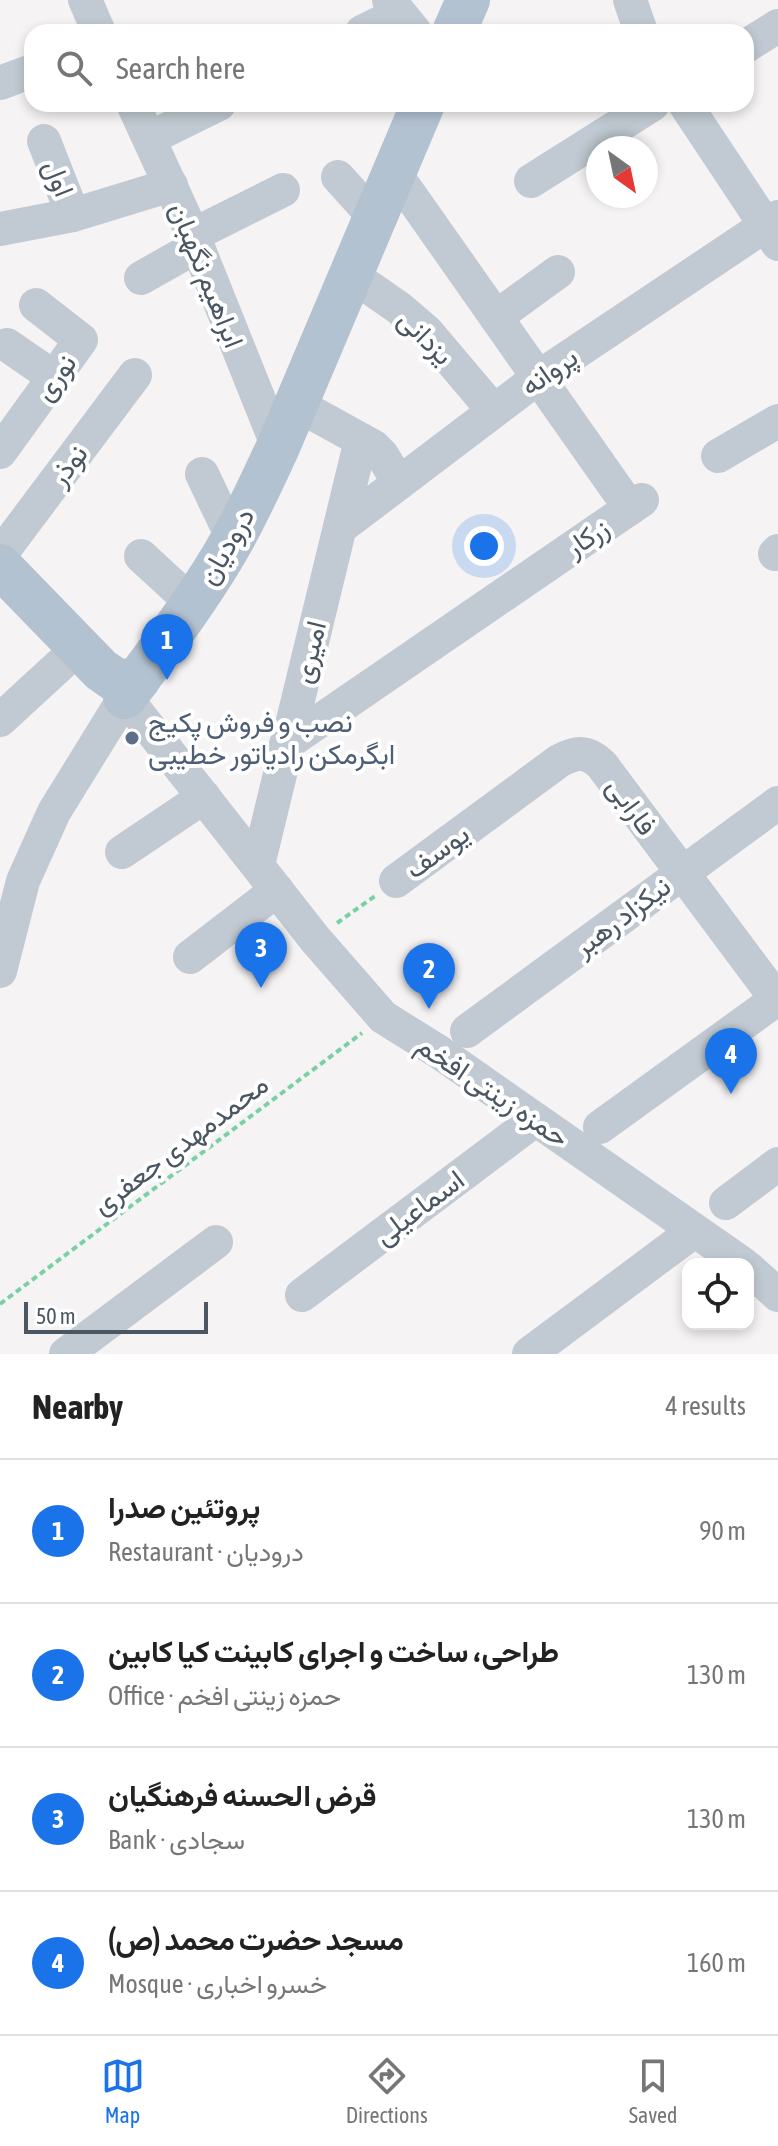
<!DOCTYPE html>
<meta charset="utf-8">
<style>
:root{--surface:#fff;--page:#f6f6f6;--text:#222;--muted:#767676;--line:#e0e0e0;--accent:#1a73e8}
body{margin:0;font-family:"Asap Condensed",Vazirmatn,sans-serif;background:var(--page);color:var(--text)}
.controls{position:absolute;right:24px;bottom:24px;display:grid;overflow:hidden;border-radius:16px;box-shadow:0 4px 12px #0003}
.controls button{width:72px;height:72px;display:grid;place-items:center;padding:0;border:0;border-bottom:2px solid var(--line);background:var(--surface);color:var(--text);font:40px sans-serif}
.compass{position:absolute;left:586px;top:136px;width:72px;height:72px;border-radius:50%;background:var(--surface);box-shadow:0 4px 12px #0003;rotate:147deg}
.scale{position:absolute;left:24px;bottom:20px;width:184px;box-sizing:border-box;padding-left:8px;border:4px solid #4a5661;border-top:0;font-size:22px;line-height:28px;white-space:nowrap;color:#4a5661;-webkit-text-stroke:6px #fff;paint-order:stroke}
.you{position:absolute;left:484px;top:546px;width:28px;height:28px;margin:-20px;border:6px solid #fff;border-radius:50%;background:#1a73e8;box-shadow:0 0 0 12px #1a73e833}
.badge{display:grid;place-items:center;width:52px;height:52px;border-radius:50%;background:var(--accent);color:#fff;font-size:26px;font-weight:700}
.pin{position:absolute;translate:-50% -66px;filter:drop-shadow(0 2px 4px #0008)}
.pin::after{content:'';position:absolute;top:42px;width:28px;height:24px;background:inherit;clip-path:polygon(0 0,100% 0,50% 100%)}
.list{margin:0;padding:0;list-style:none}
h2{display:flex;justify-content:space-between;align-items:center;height:104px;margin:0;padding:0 32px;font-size:34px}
h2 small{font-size:26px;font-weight:400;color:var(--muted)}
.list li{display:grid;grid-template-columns:52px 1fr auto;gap:24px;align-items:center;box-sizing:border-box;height:144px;padding:0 32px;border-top:2px solid var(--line)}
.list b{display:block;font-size:30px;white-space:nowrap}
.list p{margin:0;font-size:26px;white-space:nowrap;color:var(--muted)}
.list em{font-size:26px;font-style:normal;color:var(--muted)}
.icon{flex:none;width:44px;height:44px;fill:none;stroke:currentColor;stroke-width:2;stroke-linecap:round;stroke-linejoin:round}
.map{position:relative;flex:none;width:778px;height:1354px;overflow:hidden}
.search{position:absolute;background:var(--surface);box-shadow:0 4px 12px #0003;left:24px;right:24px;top:24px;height:88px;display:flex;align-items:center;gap:20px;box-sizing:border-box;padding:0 28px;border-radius:24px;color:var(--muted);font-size:30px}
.sheet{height:680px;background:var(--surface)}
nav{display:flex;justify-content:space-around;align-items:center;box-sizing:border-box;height:112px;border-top:2px solid var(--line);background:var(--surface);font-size:22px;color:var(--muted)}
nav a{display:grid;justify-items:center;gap:4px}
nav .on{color:var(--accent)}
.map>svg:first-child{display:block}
</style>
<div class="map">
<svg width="778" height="1354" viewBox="0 0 778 1354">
<rect width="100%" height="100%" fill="#f5f3f3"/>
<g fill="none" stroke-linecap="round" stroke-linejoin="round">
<!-- path -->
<g stroke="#7ad0a6" stroke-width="4" stroke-dasharray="6 4" stroke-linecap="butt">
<polyline points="337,923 375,896"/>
<polyline points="0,1304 362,1033"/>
</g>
<!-- minor -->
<g stroke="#c1cad2" stroke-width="34">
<polyline points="85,0 99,32"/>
<polyline points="389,0 415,32"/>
<polyline points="630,0 641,32"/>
<polyline points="362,32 398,14"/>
<polyline points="746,46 778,26"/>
<polyline points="0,83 32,71"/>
<polyline points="133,104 193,235 278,447"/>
<polyline points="685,104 778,244"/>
<polyline points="150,138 219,104"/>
<polyline points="44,141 73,215"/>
<polyline points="394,172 630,508"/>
<polyline points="338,177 374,217"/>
<polyline points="531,181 653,104"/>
<polyline points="0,229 73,215 171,185"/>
<polyline points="193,235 283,190"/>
<polyline points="350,274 399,308 427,332 493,410"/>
<polyline points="141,278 196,247"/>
<polyline points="496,317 558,272"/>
<polyline points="7,345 55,378"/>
<polyline points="296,404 374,447 382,455 399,483"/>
<polyline points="0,452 81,340 36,305"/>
<polyline points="718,456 778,421"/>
<polyline points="202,474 233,539"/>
<polyline points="341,527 539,377 778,217"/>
<polyline points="775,554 778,551"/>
<polyline points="0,555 135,375"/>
<polyline points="141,556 192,603"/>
<polyline points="0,720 61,664"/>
<polyline points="286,744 642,500"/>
<polyline points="122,852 204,797"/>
<polyline points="258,865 361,440"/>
<path d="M 396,881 L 559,761 C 576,752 587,750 602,765 L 778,1001"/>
<polyline points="190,957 277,890"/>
<polyline points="0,971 23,881 54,812 125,697 315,939 383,1017 439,1052 743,1264"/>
<polyline points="467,1031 778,803"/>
<polyline points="600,1127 777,999"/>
<polyline points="726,1203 778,1164"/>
<polyline points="748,1268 778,1295"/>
<polyline points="302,1295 535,1120"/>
<polyline points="66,1354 216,1242"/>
<polyline points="529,1354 694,1231"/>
</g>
<!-- major -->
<g stroke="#b3c2d1" stroke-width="44">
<polyline points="454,32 468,0"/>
<polyline points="0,566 101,670 117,681 138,680"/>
<path d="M 125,697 C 163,645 203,593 234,537 C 250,508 264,477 278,447 L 423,104"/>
</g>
</g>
<!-- markers -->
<circle fill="#5c6f8a" stroke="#fff" stroke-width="3" cx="132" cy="738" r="8"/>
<g text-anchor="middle" stroke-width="8" stroke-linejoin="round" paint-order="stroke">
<!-- street labels -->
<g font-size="28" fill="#4a5661" stroke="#fff">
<text transform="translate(59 178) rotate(68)" y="10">اول</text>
<text transform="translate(207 275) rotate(68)" y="10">ابراهیم نگهبان</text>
<text transform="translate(426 337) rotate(45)" y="10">یزدانی</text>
<text transform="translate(549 371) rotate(-35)" y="10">پروانه</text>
<text transform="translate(55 377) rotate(-54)" y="10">نوری</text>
<text transform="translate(68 465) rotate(-53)" y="10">نوذر</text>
<text transform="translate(587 537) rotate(-34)" y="10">زرکار</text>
<text transform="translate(226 546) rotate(-60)" y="10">درودیان</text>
<text transform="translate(309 652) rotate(-76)" y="10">امیری</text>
<text transform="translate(632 806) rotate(54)" y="10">فارابی</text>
<text transform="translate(437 851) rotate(-36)" y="10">یوسف</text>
<text transform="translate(622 916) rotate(-37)" y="10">نیکزاد رهبر</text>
<text transform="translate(493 1091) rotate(34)" y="10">حمزه زینتی افخم</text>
<text transform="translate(180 1144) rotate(-37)" y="10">محمدمهدی جعفری</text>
<text transform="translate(419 1207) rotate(-37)" y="10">اسماعیلی</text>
</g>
<!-- service labels -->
<g font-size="28" fill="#4e5e75" stroke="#fff" text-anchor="start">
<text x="148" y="732">نصب و فروش پکیج<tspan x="148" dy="32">ابگرمکن رادیاتور خطیبی</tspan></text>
</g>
</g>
</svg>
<div class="controls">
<button><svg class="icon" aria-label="locate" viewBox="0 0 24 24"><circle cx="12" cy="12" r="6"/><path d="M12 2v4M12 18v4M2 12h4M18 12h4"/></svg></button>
</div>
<svg class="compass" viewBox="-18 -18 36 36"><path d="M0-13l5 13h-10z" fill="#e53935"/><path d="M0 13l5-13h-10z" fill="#767676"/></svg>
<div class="scale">50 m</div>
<div class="you"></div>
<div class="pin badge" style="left:167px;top:680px">1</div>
<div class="pin badge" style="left:429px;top:1009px">2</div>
<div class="pin badge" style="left:261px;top:988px">3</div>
<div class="pin badge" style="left:731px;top:1094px">4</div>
<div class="search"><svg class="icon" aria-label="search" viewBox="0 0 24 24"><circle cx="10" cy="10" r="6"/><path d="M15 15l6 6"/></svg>Search here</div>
</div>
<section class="sheet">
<h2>Nearby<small>4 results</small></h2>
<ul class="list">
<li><span class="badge">1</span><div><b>پروتئین صدرا</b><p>Restaurant · درودیان</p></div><em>90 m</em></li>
<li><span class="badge">2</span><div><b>طراحی، ساخت و اجرای کابینت کیا کابین</b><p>Office · حمزه زینتی افخم</p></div><em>130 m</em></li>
<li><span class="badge">3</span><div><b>قرض الحسنه فرهنگیان</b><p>Bank · سجادی</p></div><em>130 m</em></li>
<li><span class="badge">4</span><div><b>مسجد حضرت محمد (ص)</b><p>Mosque · خسرو اخباری</p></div><em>160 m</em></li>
</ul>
</section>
<nav>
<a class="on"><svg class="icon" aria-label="map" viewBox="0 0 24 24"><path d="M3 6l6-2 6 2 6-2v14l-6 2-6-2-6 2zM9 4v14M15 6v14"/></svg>Map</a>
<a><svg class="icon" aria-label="directions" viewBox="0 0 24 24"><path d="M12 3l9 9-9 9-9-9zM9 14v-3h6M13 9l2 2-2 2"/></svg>Directions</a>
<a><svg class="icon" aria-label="saved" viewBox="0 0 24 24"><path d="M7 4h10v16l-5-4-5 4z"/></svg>Saved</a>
</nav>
